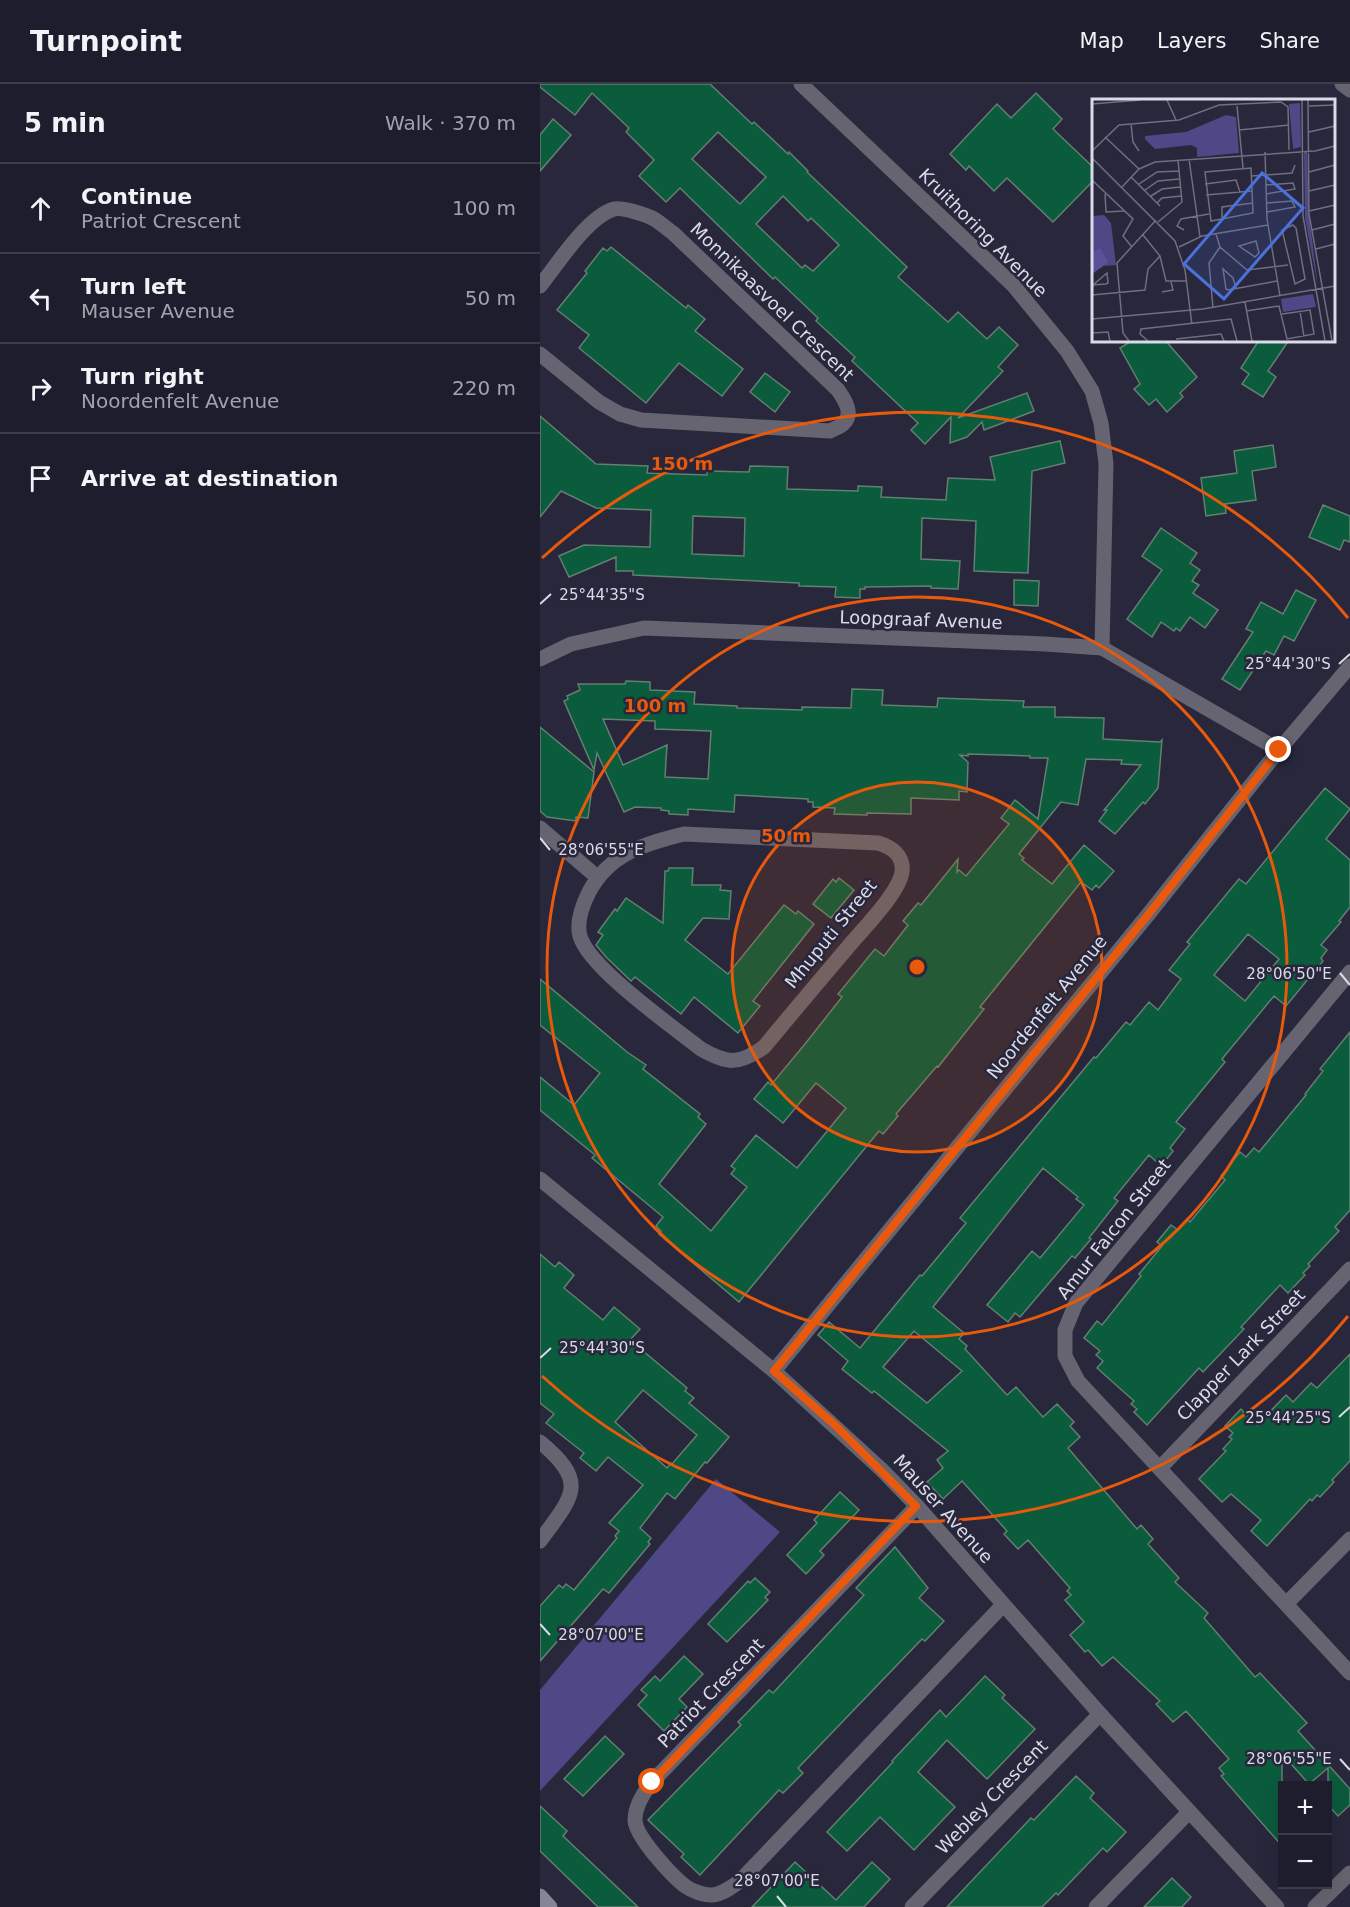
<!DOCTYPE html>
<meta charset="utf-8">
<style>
:root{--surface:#1e1d2d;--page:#2b2a39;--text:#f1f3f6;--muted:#a1a2aa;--line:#3c3b49}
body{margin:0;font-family:"DejaVu Sans",sans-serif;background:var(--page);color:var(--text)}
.controls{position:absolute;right:18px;bottom:18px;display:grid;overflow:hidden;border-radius:0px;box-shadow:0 6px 24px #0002}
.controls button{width:54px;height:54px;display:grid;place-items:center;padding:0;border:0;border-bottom:2px solid var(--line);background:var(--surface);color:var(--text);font:30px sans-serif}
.stop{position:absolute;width:18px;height:18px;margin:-14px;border:4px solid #ea580c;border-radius:50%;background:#fff}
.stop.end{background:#ea580c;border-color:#fff;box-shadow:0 2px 6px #0008}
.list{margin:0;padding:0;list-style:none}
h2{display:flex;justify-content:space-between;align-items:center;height:78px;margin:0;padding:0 24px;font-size:26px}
h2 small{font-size:20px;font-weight:400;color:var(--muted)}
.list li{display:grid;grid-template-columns:39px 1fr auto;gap:18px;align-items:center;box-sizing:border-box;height:90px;padding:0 24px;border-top:2px solid var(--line)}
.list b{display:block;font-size:22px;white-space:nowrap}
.list p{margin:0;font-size:20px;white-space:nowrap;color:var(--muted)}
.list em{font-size:20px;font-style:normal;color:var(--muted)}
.icon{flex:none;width:33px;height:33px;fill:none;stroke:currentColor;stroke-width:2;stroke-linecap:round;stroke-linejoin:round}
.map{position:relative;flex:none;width:810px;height:1823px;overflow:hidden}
header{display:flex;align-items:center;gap:36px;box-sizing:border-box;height:84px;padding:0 30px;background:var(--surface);border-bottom:2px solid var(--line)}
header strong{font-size:28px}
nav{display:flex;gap:33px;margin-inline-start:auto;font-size:21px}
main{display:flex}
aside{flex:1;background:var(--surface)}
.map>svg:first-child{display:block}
</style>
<header>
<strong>Turnpoint</strong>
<nav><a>Map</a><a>Layers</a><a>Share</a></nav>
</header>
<main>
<aside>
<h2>5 min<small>Walk · 370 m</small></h2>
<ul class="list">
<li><svg class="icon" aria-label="ahead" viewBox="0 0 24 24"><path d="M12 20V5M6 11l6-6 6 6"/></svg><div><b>Continue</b><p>Patriot Crescent</p></div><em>100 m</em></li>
<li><svg class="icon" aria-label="left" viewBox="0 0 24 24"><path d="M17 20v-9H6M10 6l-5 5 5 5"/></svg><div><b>Turn left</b><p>Mauser Avenue</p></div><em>50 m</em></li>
<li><svg class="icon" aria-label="right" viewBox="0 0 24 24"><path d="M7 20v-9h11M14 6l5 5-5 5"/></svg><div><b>Turn right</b><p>Noordenfelt Avenue</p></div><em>220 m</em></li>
<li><svg class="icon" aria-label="arrive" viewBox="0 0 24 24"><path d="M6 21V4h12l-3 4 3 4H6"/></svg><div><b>Arrive at destination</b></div></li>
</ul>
</aside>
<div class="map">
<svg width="810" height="1823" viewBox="0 0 810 1823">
<rect width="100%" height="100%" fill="#28273c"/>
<!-- green -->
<polygon fill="#4e4886" points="176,1395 240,1448 0,1707 0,1606"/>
<!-- building -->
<g fill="#0b5b3d" stroke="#637f70" stroke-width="1.5" fill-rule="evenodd">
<path d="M 0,0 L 170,0 L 212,40 L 214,38 L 248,70 L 249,68 L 268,87 L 267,88 L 367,183 L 358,193 L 408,238 L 418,228 L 447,255 L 459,243 L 478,261 L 458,283 L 463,287 L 418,334 L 487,309 L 494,327 L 444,346 L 442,338 L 427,353 L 410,359 L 411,333 L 385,360 L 371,346 L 378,339 L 312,277 L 315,273 L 276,237 L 278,234 L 235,193 L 233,195 L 140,104 L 126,118 L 99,92 L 114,76 L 86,48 L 89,44 L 52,9 L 35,31 L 0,3 ZM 178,48 L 226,93 L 200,120 L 152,75 ZM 243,112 L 268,137 L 271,134 L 299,161 L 273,187 L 265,181 L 262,184 L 216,140 Z"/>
<polygon points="496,9 522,35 513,45 554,84 554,96 513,138 467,94 454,107 429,82 426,86 410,70 457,20 471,34"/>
<polygon points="13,35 31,51 0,87 0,51"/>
<polygon points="71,163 146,224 148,221 165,235 155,247 203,285 182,312 139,279 106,319 39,264 49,251 17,226 47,189 45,187 63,164 67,167"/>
<polygon points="593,256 625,256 657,293 640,309 643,313 627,328 616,315 609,321 594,305 600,300 580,264"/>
<polygon points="719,256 749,256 728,287 736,293 723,313 702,300 709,290 701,284"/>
<polygon points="225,289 250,308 235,328 210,308"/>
<path d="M 0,332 L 56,380 L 108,382 L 107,389 L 167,391 L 167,387 L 209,388 L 210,382 L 248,383 L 247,405 L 318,407 L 318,402 L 342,403 L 341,413 L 406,416 L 408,394 L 455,396 L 450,373 L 520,357 L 525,379 L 492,387 L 488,489 L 434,487 L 436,437 L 382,434 L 381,475 L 420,477 L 418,505 L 391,504 L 391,502 L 325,503 L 325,505 L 320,505 L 320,514 L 295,513 L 296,503 L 259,502 L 259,499 L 93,491 L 93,487 L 76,487 L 76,473 L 29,493 L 19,472 L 44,461 L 110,463 L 111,426 L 56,424 L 21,407 L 0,433 ZM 153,432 L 205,434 L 204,472 L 152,470 Z"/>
<polygon points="733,361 736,383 712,387 716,416 685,420 686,429 666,432 661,394 697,389 694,367"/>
<polygon points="783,421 810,432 810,458 804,456 800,466 769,453"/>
<polygon points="621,444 657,469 650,479 660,486 652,497 659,501 653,509 678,526 665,544 650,533 640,547 636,544 634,547 621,538 612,553 587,535 622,486 602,472"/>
<polygon points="474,496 499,497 498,522 474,521"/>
<polygon points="756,506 776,516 754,557 744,552 734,571 726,567 700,606 682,595 713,548 706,545 721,518 743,530"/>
<path d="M 86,597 L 110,598 L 110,606 L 155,608 L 154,620 L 197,622 L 197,624 L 262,626 L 262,623 L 311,624 L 312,605 L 343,606 L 342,621 L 397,623 L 398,614 L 484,617 L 483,623 L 515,623 L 515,633 L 564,634 L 563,655 L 620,658 L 622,656 L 618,704 L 605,720 L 603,718 L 575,750 L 559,737 L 567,726 L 564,726 L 601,681 L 581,680 L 582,676 L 546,675 L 538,721 L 521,718 L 479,770 L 484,774 L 482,776 L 512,800 L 544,761 L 574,787 L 559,804 L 556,801 L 552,806 L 541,798 L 440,923 L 444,925 L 398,983 L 397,982 L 356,1030 L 358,1032 L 343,1050 L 339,1047 L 199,1218 L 119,1150 L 121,1147 L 116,1142 L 123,1133 L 52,1074 L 55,1071 L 0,1026 L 0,993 L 34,1021 L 60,989 L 0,941 L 0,895 L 87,968 L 106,981 L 103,985 L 160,1030 L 158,1033 L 166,1040 L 119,1100 L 171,1147 L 207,1103 L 191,1090 L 195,1085 L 191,1082 L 216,1051 L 257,1084 L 306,1024 L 276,999 L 243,1039 L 214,1015 L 228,998 L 231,1001 L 265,960 L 302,913 L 298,910 L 335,865 L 344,872 L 368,841 L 363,837 L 378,819 L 381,821 L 418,775 L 417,788 L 419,786 L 426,792 L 469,740 L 461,734 L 475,716 L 498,735 L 508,674 L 490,674 L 490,672 L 428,670 L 428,672 L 420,671 L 428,678 L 427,708 L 419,707 L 419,716 L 371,714 L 371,730 L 327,729 L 327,731 L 294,730 L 295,724 L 273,723 L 273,718 L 268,718 L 268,715 L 195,711 L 194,728 L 148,725 L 148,731 L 129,730 L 129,727 L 121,726 L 121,724 L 95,723 L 84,728 L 57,669 L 54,686 L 24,617 L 28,615 L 27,612 L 40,606 L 38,600 L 85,600 ZM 63,635 L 115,637 L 115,645 L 171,647 L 168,695 L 125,693 L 127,661 L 83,681 Z"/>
<polygon points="0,643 54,688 48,734 36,733 36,737 7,733 0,727"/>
<path d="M 785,704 L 810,725 L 786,755 L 810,776 L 810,823 L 799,837 L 801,838 L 781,861 L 787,866 L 781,874 L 783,877 L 746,922 L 734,912 L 682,975 L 685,978 L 636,1038 L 645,1045 L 630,1064 L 633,1067 L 621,1082 L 609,1071 L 574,1114 L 578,1117 L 549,1154 L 551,1155 L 535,1174 L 532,1172 L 480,1233 L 475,1229 L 468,1238 L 447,1221 L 492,1167 L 500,1174 L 544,1121 L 536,1115 L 538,1113 L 503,1084 L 393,1223 L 424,1249 L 419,1255 L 427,1262 L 425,1265 L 467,1311 L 476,1303 L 503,1333 L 517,1320 L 534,1338 L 530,1342 L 540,1353 L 528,1364 L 597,1445 L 601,1441 L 613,1455 L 608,1460 L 639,1494 L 635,1498 L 668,1529 L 664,1534 L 715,1593 L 720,1589 L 767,1639 L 758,1647 L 810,1705 L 810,1721 L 798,1732 L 788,1721 L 788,1684 L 769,1700 L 742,1670 L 742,1762 L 681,1692 L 684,1690 L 679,1684 L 689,1675 L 646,1627 L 633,1638 L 616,1620 L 620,1617 L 573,1573 L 562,1582 L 548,1566 L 545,1568 L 530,1551 L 544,1538 L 525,1516 L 531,1511 L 527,1507 L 530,1504 L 488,1456 L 478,1465 L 464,1450 L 467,1447 L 422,1397 L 403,1415 L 387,1398 L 403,1384 L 397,1376 L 408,1367 L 334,1307 L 332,1309 L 302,1285 L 308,1277 L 278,1251 L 289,1238 L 320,1264 L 380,1191 L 382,1192 L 426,1139 L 420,1134 L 554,973 L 556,974 L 586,938 L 590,941 L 609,918 L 618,926 L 641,895 L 629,886 L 650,860 L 647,858 L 699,795 L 706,800 ZM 708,850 L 739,875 L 705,917 L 674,891 ZM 374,1247 L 422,1287 L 387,1319 L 343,1283 Z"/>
<polygon points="129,784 153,784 152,801 181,801 180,806 191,807 189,835 163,834 145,856 188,890 244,821 256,830 258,827 274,840 213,917 220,922 198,949 154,913 141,930 95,893 91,897 66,873 56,861 63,851 58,848 75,825 77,827 86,814 123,839 125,787 128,787"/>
<polygon points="299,794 314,806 291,834 273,820 293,795 296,798"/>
<polygon points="810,948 810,1126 795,1143 799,1147 768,1180 770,1182 763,1189 765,1191 748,1209 740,1201 701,1243 704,1245 663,1288 659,1284 607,1341 594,1328 597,1325 591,1320 594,1317 557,1284 563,1277 556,1271 560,1267 544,1254 557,1237 562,1241 601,1192 599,1190 622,1162 617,1158 631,1141 638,1146 647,1135 650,1138 685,1096 681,1092 700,1068 706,1073 714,1064 719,1068 766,1011 765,1010 783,987 780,985"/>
<path d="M 0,1170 L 15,1183 L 19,1178 L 34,1191 L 24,1204 L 63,1236 L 74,1223 L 100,1245 L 90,1256 L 147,1304 L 145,1307 L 154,1314 L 149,1319 L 189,1353 L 167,1379 L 165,1378 L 135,1415 L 127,1409 L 100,1444 L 111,1454 L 108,1458 L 110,1460 L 69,1509 L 63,1505 L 0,1577 L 0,1522 L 19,1501 L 23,1504 L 26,1500 L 34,1506 L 77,1454 L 75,1452 L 79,1447 L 69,1439 L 103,1401 L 68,1373 L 56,1387 L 40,1374 L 44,1369 L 6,1339 L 14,1330 L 0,1319 ZM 103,1306 L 157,1351 L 132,1380 L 131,1379 L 127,1384 L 75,1338 Z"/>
<polygon points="810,1270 810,1377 792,1396 794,1398 780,1413 777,1411 772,1417 770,1415 727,1462 711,1447 721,1436 691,1410 682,1418 659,1395 686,1367 683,1365 692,1355 689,1353 693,1349 685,1342 701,1325 717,1341 746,1311 753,1318 771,1299 777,1304"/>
<polygon points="300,1408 319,1426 280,1467 284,1471 266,1490 247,1471 277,1439 274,1436"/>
<polygon points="355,1463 388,1504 379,1514 404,1537 385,1557 382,1555 258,1684 263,1689 243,1709 239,1706 160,1791 141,1773 144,1770 108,1736 201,1641 198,1638 229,1606 233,1609 324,1511 316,1504"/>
<polygon points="215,1494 230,1508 225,1513 228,1516 187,1558 168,1540 208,1497 210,1499"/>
<polygon points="144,1572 163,1590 139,1615 147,1623 124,1647 98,1621 107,1611 101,1606 115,1592 120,1597"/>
<polygon points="445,1592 465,1611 462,1614 495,1645 447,1695 407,1656 378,1688 415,1723 374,1766 340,1733 307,1767 287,1748 353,1678 352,1677 400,1626 406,1633"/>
<polygon points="65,1652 84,1670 43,1712 24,1695"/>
<polygon points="536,1692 554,1709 550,1714 586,1748 567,1768 563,1764 518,1811 516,1809 502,1823 407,1823 491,1734 494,1736"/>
<polygon points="0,1722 27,1747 23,1752 98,1823 58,1823 0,1767"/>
<polygon points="255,1778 296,1816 332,1778 350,1795 324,1823 212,1823"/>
<polygon points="632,1794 651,1813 642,1823 604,1823"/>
</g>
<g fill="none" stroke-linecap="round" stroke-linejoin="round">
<!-- street -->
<g stroke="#656470" stroke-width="15">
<polyline points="261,0 473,201 527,267 552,307 561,339 566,380 562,564"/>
<polyline points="802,0 810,6"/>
<path d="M 0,202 C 17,181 47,133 74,125 C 82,123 107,131 114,135 C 121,139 127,145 133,149 L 298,306 C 304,315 314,329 304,339 C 301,343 293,345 290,347 L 101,336 L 80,330 L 59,318 L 0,270"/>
<polyline points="0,575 31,560 104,544 505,560 562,564 739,666"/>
<polyline points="0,744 57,793"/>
<path d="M 144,750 L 338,759 C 352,763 364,772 362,788 C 359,809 322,846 308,863 C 280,896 252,929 224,963 C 199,981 187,980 161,965 C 132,942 49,884 40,852 C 36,838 43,820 49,808 C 70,769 104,760 144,750 Z"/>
<polyline points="810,888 536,1219 525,1246 525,1272 538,1297 810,1589"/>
<polyline points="0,1095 234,1287 342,1386 377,1422 560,1630 737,1823"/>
<polyline points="234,1287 607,832 739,666 810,582"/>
<path d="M 0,1358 C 50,1399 32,1413 0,1457"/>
<polyline points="620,1384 810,1185"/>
<path d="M 377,1422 L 112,1698 C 104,1708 95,1722 95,1736 C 95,1752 132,1792 145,1802 C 152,1807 163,1811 171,1811 C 182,1811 191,1803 200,1797 L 463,1521"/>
<polyline points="747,1519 810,1455"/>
<polyline points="372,1823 560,1630"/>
<polyline points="556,1823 649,1728"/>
<polyline points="775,1823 810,1789"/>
</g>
<!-- secondary -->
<polyline stroke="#868597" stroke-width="15" points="0,1812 10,1823"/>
</g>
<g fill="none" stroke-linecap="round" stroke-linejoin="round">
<!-- route -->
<polyline stroke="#ea580c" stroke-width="8" points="112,1698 376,1422 296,1342 234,1287 607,832 739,666"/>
</g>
<!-- ticks -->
<path fill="none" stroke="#dadae8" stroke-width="2" d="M 0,520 L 11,510M 799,580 L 810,570M 0,754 L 10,766M 800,889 L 810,901M 0,1274 L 11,1264M 799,1333 L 810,1323M 0,1540 L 10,1551M 800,1675 L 810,1686M 237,1812 L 246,1823"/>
<!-- distance rings -->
<circle cx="377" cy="883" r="185" fill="#e8590c" fill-opacity=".12"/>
<g fill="none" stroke="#e8590c" stroke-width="3">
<circle cx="377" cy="883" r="185"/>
<circle cx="377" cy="883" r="370"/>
<path d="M808 1232A555 555 0 0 1 2 1292M2 474A555 555 0 0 1 808 534"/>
</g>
<g text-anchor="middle" stroke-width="5" stroke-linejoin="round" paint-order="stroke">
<!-- street labels -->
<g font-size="18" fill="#dadae8" stroke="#28273c">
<text transform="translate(443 149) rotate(45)" y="6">Kruithoring Avenue</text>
<text transform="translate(232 218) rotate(44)" y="6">Monnikaasvoel Crescent</text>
<text transform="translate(381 536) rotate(2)" y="6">Loopgraaf Avenue</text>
<text transform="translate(291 850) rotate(-51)" y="6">Mhuputi Street</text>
<text transform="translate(507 923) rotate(-51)" y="6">Noordenfelt Avenue</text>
<text transform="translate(574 1145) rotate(-52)" y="6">Amur Falcon Street</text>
<text transform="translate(701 1271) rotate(-46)" y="6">Clapper Lark Street</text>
<text transform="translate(403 1425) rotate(48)" y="6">Mauser Avenue</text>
<text transform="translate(171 1609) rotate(-46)" y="6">Patriot Crescent</text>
<text transform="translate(452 1713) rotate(-46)" y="6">Webley Crescent</text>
</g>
</g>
<!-- overview -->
<g transform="translate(552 15)">
<rect width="243" height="243" fill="#28273c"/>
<path d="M 208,4 L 209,48 L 201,50 L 197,5 ZM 134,16 L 144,18 L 147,54 L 105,58 L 105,49 L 99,46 L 63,50 L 53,40 L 53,37 L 94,33 ZM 215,52 L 217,115 L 226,188 L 213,119 L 212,53 ZM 12,116 L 19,124 L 24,166 L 11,167 L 17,163 L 9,151 L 0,153 L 0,117 ZM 221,195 L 224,208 L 191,213 L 189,200 Z" fill="#4e4886"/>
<path d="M 8,149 L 17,163 L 0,175 L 0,153 Z" fill="#5a5298"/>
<path fill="none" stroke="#6f6f81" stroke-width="1.5" d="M 75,1 L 84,21M 210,1 L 211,117 L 233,242M 216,1 L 217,115 L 240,242M 0,5 L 48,1M 145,7 L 151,69M 217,7 L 243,6M 39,25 L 41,43 L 47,52M 147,31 L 197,26M 217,33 L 243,27M 13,38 L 47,70M 0,52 L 27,26 L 87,21 L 127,6 L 189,3 L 196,8 L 197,51M 173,53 L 175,120 L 188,197M 0,59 L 83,142 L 93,171 L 100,226M 97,60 L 108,138M 159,69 L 161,114 L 119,122 L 113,73 ZM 217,73 L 243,66M 160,77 L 200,74 L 203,66M 39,78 L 68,107M 1,82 L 41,120 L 31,137 L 40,148M 47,85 L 65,73 L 87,72M 113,85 L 144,81 L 148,93M 174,86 L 201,84 L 203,90 L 174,95M 30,88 L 47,70 L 63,63 L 223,52 L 243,47M 53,91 L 66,82 L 87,80M 217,92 L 243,86M 13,95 L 14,113 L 32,112M 114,96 L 160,92M 59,97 L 70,90 L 88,88M 65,104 L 70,99 L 89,97M 175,104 L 200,102 L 203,108 L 175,113M 217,112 L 243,106M 130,121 L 130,108 L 161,104M 66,123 L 90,103 L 86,61M 201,126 L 204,129 L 213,180 L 203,185 L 190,131 ZM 92,131 L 85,127 L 89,120 L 117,115M 220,131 L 243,125M 124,135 L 128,148 L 155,171 L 196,166M 51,136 L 68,157 L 74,182 L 95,182M 164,142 L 167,154 L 163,158 L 147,147 ZM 87,148 L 110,137 L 176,126M 224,150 L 243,145M 0,186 L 14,185 L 16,184 L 15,174 L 1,186M 144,189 L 141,179 L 131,170 L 134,190 L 136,191 L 185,182M 70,193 L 81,191 L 79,183M 0,196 L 53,191 L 56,170 L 68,157M 153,203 L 160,242M 121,209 L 117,164 L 128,148M 154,212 L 187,207 L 195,240 L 222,235 L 218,211 L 190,215M 208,212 L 212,238M 0,220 L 111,210 L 243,187M 0,234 L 16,233 L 18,242M 84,240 L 129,235 L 132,242M 37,242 L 31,234 L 25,164 L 64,121M 56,242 L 48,235 L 49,230 L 139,220 L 145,242"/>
<path fill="#4c71dc" fill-opacity="0.15" stroke="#4c71dc" stroke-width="3" d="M 170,74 L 211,109 L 132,200 L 92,165 Z"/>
<rect width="243" height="243" fill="none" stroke="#dadae8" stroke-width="3"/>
</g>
<g font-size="15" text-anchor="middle" fill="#dadae8" stroke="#28273c" stroke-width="5" stroke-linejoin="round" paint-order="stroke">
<text x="62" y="516">25°44'35"S</text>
<text x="748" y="585">25°44'30"S</text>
<text x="61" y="771">28°06'55"E</text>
<text x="749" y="895">28°06'50"E</text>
<text x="62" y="1269">25°44'30"S</text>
<text x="748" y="1339">25°44'25"S</text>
<text x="61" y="1556">28°07'00"E</text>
<text x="749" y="1680">28°06'55"E</text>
<text x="237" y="1802">28°07'00"E</text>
</g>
<circle cx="377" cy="883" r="9" fill="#e8590c" stroke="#28273c" stroke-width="3"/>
<g font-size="18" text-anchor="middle" font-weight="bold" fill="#e8590c" stroke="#28273c" stroke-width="5" stroke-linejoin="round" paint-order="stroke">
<text x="142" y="386">150 m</text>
<text x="115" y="628">100 m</text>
<text x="246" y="758">50 m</text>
</g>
</svg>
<div class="controls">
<button>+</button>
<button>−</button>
</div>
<div class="stop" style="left:112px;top:1698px"></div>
<div class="stop end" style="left:739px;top:666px"></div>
</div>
</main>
